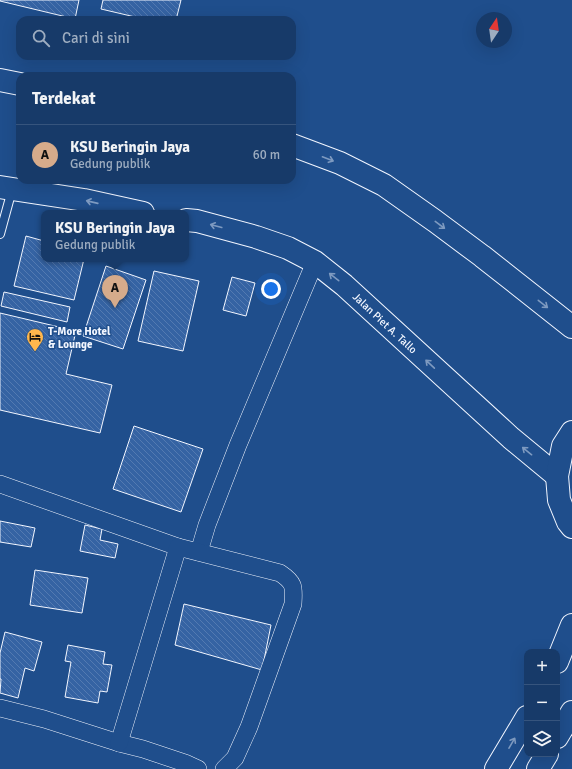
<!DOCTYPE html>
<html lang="id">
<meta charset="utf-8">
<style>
:root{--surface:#173a69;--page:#244571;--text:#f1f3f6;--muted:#9eadc0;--line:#36547d;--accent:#d6ab8b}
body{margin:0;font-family:Signika,sans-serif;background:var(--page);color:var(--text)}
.controls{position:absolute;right:12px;bottom:12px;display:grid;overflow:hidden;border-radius:8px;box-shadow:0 4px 16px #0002}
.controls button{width:36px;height:36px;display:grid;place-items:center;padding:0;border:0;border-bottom:1px solid var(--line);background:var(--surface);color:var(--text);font:20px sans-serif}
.compass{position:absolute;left:476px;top:12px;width:36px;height:36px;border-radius:50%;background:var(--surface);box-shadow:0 4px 16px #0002;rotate:13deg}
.you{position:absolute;left:271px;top:289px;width:14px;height:14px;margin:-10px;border:3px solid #fff;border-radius:50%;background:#1a73e8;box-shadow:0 0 0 6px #1a73e833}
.badge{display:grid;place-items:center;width:26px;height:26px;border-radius:50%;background:var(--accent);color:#111;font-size:13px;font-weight:700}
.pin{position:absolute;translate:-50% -33px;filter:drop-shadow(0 1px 2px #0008)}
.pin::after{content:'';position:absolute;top:21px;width:14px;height:12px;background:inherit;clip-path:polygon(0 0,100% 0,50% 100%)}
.popup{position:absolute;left:41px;top:210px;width:148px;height:52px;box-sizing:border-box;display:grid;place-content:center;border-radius:8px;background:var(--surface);filter:drop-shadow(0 1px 3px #0005);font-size:13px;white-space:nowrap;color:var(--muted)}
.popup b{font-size:15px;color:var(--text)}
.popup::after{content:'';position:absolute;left:50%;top:100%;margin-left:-8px;border:8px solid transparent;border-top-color:var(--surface)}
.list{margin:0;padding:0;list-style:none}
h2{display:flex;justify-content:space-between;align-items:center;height:52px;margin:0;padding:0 16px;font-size:17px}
h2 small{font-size:13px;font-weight:400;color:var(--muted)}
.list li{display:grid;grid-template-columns:26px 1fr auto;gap:12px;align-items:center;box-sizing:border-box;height:60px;padding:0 16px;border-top:1px solid var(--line)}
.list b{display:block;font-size:15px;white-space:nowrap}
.list p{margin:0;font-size:13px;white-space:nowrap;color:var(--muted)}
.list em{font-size:13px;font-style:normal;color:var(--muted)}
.icon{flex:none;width:22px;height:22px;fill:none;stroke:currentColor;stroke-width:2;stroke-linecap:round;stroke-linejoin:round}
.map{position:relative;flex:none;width:572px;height:769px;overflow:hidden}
.search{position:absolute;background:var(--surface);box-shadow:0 4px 16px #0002;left:16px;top:16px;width:280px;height:44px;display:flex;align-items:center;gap:10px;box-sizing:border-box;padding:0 14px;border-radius:12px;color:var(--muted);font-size:15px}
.panel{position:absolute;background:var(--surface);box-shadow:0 4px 16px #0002;left:16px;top:72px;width:280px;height:112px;border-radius:12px}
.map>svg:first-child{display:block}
</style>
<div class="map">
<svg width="572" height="769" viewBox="0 0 572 769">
<defs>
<pattern id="building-back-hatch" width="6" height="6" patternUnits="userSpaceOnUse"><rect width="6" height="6" fill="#3563a3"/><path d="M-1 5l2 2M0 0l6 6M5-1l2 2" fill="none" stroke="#537ab1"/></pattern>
</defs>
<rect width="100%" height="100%" fill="#1f4e8c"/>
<!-- building -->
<g fill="url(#building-back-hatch)" stroke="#f2f6ff">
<polygon points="0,0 79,0 75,19 0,1"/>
<polygon points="103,0 181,0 176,20 148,20 101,9"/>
<polygon points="26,236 44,241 44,259 84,259 74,300 14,286"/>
<polygon points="106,266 146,280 123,349 83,336"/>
<polygon points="154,271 199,281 183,351 138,341"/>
<polygon points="232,277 255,283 246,316 223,310"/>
<polygon points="4,292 70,307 67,322 1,306"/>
<polygon points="0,313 76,331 66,374 112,385 100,433 0,410"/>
<polygon points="134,426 203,449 181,512 113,489"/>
<polygon points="0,521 35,528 31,547 0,542"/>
<polygon points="85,525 102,529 100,540 118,544 115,558 80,551"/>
<polygon points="35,570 88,578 82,613 30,605"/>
<polygon points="184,604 271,625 262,670 175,645"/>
<polygon points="5,632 42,642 34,671 25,668 18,698 0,693 1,679 0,679 0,653"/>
<polygon points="68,645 105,652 103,664 112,665 107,692 100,691 98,703 65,697 71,662 65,661"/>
</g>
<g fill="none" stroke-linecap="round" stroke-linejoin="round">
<!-- lane casing -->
<g stroke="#f2f6ff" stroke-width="10">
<polyline id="lane" points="0,234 12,190"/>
</g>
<!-- street casing -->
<g stroke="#f2f6ff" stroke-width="18">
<g id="street">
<polyline points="0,484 178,547"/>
<polyline points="199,552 207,525 238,445 315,262"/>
<polyline points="0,708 44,719 119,743 143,749 185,763 198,769"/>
<path d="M 119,743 L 178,547 L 280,573 C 295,583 294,587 293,604 L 249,727 L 235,758 L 224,769"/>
</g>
</g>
<!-- secondary casing -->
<g stroke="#f2f6ff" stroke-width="24">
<g id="secondary">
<polyline points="0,80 20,84"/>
<polyline points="292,145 340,163 384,185 435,221 482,256 572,327"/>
<polyline points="0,187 84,200 143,213"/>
<polyline points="186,220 197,221 256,237 288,248 315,262 344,285 511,438 557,476"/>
</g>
</g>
<!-- highway casing -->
<g stroke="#f2f6ff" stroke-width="24">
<g id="highway">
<polyline points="572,432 563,446 557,476 559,500 568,522 572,527"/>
<polyline points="557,662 572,625"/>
<polyline points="557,737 572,712"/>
<polyline points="496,769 527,717"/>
<polyline points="538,769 547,754"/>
</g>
</g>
<!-- lane -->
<use href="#lane" stroke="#1f4e8c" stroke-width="8"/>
<!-- street -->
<use href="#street" stroke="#1f4e8c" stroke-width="17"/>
<!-- secondary -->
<use href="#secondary" stroke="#1f4e8c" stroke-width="22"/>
<!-- highway -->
<use href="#highway" stroke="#1f4e8c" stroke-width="22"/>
</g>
<!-- one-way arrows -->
<defs><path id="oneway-shaft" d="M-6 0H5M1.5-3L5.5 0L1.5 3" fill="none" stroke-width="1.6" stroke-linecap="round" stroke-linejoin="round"/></defs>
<g stroke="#7e9ac0">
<use href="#oneway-shaft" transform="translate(328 159) rotate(21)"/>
<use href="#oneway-shaft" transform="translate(92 202) rotate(-167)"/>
<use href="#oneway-shaft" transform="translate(440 225) rotate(37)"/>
<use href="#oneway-shaft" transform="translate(216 226) rotate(-165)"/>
<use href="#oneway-shaft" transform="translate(334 277) rotate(-142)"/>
<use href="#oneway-shaft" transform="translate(543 304) rotate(38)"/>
<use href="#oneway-shaft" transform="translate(430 364) rotate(-137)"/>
<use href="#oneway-shaft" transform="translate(527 451) rotate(-141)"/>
<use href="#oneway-shaft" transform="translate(512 743) rotate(-60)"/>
</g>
<!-- icons -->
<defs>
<g id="hotel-pin" transform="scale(0.9)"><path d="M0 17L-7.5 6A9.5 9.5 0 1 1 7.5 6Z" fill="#ffb74d" stroke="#1f4e8c"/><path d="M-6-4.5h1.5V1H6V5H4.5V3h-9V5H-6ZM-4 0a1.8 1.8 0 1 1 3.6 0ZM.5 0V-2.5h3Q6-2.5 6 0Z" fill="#111"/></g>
</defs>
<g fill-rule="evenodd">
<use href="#hotel-pin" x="35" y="337"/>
</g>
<g text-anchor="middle" stroke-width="3" stroke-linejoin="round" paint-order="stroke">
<!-- street labels -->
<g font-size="11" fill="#f2f6ff" stroke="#1f4e8c">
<text transform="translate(385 323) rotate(43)" y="4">Jalan Piet A. Tallo</text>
</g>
<!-- poi labels -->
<g font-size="11" font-weight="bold" fill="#f2f6ff" stroke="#1f4e8c" text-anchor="start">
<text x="48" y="335">T-More Hotel<tspan x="48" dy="13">&amp; Lounge</tspan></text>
</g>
</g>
</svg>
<div class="controls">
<button>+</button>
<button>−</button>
<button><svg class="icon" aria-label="layers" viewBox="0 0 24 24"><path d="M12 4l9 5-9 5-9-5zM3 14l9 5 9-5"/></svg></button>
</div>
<svg class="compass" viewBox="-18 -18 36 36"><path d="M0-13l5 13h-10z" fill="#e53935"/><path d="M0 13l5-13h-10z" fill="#9eadc0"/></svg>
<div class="you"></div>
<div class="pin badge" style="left:115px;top:308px">A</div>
<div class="popup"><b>KSU Beringin Jaya</b>Gedung publik</div>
<div class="search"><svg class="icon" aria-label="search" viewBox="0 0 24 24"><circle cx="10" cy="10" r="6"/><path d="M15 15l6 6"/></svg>Cari di sini</div>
<section class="panel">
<h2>Terdekat<small></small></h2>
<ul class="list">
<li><span class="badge">A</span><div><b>KSU Beringin Jaya</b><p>Gedung publik</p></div><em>60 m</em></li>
</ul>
</section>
</div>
